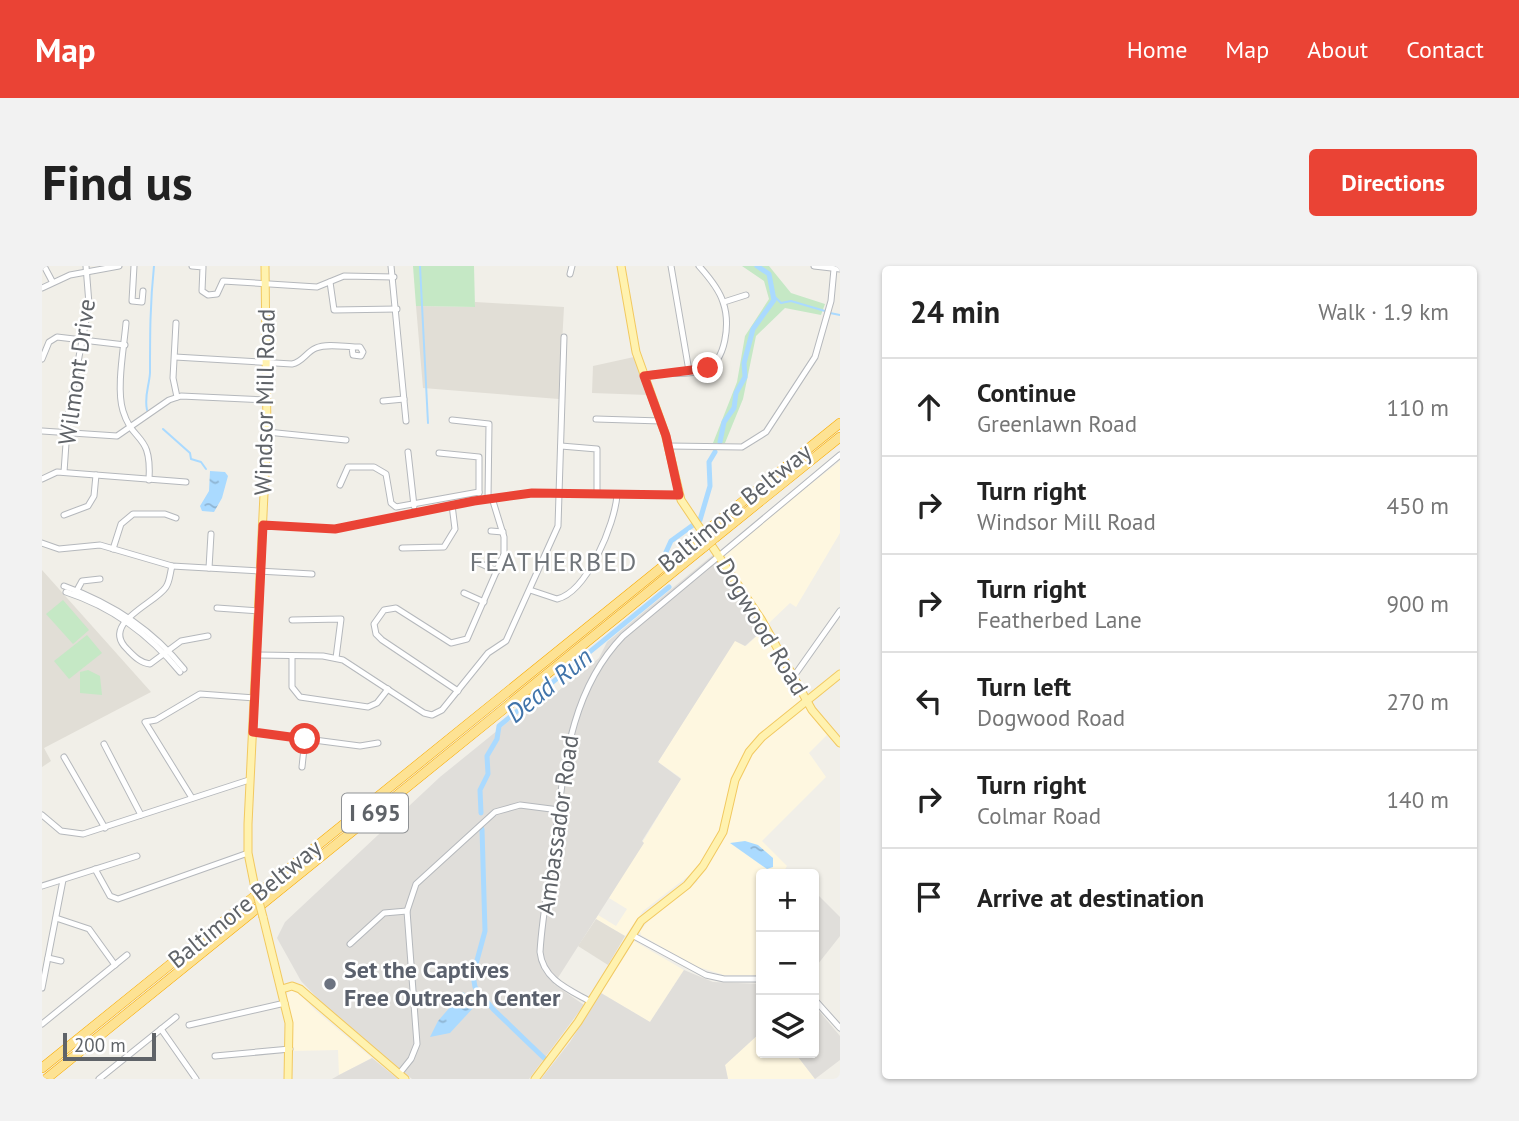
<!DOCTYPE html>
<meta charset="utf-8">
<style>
:root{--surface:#fff;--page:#f2f2f2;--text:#222;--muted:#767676;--line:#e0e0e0;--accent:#ea4335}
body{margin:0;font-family:"PT Sans",sans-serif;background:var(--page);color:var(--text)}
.controls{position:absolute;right:21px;bottom:21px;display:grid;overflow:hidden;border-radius:7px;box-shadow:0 2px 5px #0004}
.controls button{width:63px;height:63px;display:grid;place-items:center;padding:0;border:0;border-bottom:2px solid var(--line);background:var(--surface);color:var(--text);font:35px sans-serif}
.scale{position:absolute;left:21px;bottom:18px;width:93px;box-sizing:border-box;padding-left:7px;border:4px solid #5f6368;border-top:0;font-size:19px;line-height:24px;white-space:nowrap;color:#5f6368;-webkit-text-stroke:5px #fff;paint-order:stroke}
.stop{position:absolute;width:21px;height:21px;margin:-16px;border:5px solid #ea4335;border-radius:50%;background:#fff}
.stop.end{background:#ea4335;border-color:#fff;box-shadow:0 2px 7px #0008}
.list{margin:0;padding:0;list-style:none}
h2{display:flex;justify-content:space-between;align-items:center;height:91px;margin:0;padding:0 28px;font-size:30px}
h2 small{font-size:23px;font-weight:400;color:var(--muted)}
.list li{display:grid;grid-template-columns:46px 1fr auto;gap:21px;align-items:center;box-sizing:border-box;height:98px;padding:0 28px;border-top:2px solid var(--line)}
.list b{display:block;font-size:26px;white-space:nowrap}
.list p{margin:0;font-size:23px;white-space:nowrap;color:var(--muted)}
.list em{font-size:23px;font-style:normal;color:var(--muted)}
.icon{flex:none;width:38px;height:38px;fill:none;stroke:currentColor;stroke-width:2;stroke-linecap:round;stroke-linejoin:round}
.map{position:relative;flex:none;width:798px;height:813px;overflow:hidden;border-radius:7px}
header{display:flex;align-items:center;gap:42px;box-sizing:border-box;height:98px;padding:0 35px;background:var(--accent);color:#fff}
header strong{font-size:33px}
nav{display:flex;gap:38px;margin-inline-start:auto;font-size:24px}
.intro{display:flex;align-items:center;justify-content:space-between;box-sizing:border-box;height:168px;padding:0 42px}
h1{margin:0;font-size:49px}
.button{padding:18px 32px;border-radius:7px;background:var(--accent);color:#fff;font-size:24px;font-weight:700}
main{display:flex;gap:42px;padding:0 42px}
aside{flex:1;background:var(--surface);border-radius:7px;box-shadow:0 2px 5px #0004}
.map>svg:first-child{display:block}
</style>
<header>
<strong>Map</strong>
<nav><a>Home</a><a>Map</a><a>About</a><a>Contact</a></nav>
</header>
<div class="intro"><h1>Find us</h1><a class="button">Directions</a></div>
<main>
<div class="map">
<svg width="798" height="813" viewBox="0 0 798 813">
<defs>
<pattern id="water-ripples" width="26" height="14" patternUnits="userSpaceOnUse" patternTransform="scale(1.75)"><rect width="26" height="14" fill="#aadaff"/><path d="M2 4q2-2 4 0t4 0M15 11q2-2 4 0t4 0" fill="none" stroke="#8eb4d2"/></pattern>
</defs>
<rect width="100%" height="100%" fill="#f1efe8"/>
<!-- commercial -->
<g fill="#fef7e0">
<polygon points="798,195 798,267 754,341 748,337 726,358 683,293 684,285"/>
<polygon points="721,364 759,433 785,469 767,487 784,511 720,575 745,600 740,608 719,608 719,709 682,709 653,700 599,669 598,665 608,653 656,615 649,608 601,645 583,670 554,653 556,649 574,660 585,643 567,632 639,512 616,496 693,374 704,380"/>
<polygon points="592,675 642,704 608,756 559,727"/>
<polygon points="253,723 273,744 330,792 297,809 296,784 250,785 251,764 244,731 246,726"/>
<polygon points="719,766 719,787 753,787 773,813 686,813 683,799"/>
</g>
<!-- industrial -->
<g fill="#e0deda">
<polygon points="672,288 721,364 703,380 693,375 616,496 639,513 600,575 602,577 512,718 542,739 487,813 370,813 286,743 259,715 235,672 243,656 398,511 508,422 515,426 557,392 565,376"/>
<polygon points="772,625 798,651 798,670 772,703"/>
<polygon points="642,704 671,716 719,718 719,766 683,799 686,813 499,813 528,776 559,727 608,756"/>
<polygon points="772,739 798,770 798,794 773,813 753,787 772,787"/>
<polygon points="330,792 356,813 290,813 297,809"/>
</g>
<!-- education -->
<g fill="#e1ded6">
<polygon points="433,36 522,41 517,133 381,122 374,40 433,41"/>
<polygon points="592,91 606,129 550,127 551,100"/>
<polygon points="0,304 109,426 2,482 9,495 0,501"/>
<polygon points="554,653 583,670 566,699 536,680"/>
</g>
<!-- park -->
<g fill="#c5e8c5">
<polygon points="371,0 432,0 433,41 374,40"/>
<polygon points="700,0 727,0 749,27 783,38 779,49 743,42 714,70 701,133 683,177 671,177 695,116 703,70 727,33 722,15"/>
<polygon points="21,334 47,364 31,378 4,348"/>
<polygon points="45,369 60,387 27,413 12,395"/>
<polygon points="46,404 58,410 60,429 38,427 38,406"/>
</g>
<!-- water -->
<g fill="url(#water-ripples)">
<polygon points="168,205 183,206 186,210 180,232 172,246 160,245 158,240 167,225"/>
<polygon points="703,575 716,579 731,592 731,601 725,603 688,577"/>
<polygon points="421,726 432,736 432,741 408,767 388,771 396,755"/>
</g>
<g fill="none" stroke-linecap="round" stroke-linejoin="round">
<!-- stream -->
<g stroke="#aadaff" stroke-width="2">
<polyline points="378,0 386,157"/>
<polyline points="731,29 739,37 749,35 783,45"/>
<polyline points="788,47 798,49"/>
<path d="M 105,144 C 102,130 107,121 108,107 C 108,69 108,38 112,0"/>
<polyline points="121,163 148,187 149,193 159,196 164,203"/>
</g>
<!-- river -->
<g stroke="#aadaff" stroke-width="5">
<polyline points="678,176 682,156 692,142 694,127 703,111 702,97 711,63 732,34 727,8 715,0"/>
<polyline points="624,286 629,275 658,254 668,220 667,196 673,186"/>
<polyline points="439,547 438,524 446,508 445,490 455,473 457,460 627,321"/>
<polyline points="440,563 443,665 431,709 433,721 451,743 502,792"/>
</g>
<!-- minor casing -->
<g stroke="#b5b8bc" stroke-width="7">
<g id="minor">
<polyline points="2,0 10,15"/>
<polyline points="92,0 90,35 100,36 101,25"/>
<polyline points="150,0 161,1 160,25 166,29 175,28 181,15 275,21 302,10 352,11"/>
<polyline points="349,0 364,155"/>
<polyline points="629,0 647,105"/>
<polyline points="772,0 798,3"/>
<polyline points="528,8 530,0"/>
<polyline points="288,16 292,44 355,43"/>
<polyline points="0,22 28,9 77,0"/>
<polyline points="682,36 704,29"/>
<path d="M 84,57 C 82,81 74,123 81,145 C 91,178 110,166 107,214"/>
<polyline points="134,57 131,112 135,131"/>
<path d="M 133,91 L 250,98 C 261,96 264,86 274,82 C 285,77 303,81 315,81 L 318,81 L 321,86 L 319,90 L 311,89 L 310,81"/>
<polyline points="0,93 7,76 15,71 83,79"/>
<path d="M 602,110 C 621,104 644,111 662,104 C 685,96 688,56 681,36 C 677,23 666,10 657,0"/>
<polyline points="341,135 362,133"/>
<polyline points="554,153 619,155"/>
<polyline points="410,154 447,158 446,232"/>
<polyline points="0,165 75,170 127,134 139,130 225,134"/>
<polyline points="225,166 304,174"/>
<polyline points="519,180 555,183 555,228"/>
<polyline points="626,180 700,181 724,166 773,91 789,35 792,3"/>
<polyline points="366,186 372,240"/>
<polyline points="397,187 437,191 437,227"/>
<polyline points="22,206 26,149 47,38 44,0"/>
<polyline points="0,213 15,206 144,216"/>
<polyline points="298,219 306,201 332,201 344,208 349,237 354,241 437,226"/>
<polyline points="22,249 46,240 52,230 54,209"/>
<polyline points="221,259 293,263 432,235 490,227 637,229"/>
<polyline points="449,265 461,266"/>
<polyline points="0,277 17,283 58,279 130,300 270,308"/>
<polyline points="360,282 402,281 413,263 410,239"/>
<polyline points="71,283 79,258 91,248 123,248 134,252"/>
<polyline points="435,296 455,305"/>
<path d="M 130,300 C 128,307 128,315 124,321 C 113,338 58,357 85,383 C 92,390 98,397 108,398 L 139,375 L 166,370"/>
<polyline points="167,302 169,268"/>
<path d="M 22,320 C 69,337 111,364 142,403"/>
<path d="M 488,324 L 515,333 C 545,326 573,258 575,229"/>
<path d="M 24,326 C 70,341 108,369 138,406"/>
<polyline points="34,326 40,315 58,313"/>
<polyline points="422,327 442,336"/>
<polyline points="175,342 217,345"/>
<polyline points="250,354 299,353 294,392"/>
<polyline points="216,389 281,390 301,394 382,447 390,449 400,444 446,387 464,375 516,260 522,71"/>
<polyline points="250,390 250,421 258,431 326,441 335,437 346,423"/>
<polyline points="752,410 798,345"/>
<polyline points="416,425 340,374 334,368 332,358 342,344 354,342 409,377 425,373 462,288 462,271 450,232"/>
<polyline points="211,466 318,480 336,477"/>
<polyline points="62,478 99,549"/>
<polyline points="22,491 63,562"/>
<polyline points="260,501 263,473"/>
<polyline points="150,532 103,456 114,454 158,428 213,432"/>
<polyline points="0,549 19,565 41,568 207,514"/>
<polyline points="53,603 68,630 76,633 206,587"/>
<polyline points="0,620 95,590"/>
<polyline points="14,652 47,663 73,699"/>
<polyline points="590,669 664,709 682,713 719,713"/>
<polyline points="308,678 342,647 365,645"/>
<polyline points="6,692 19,695"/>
<polyline points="0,722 21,614"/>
<polyline points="772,733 798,762"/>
<path d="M 549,736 C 528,724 501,714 498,686 C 500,651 507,615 512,580 C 522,505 526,427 581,370 L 798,189"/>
<polyline points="0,758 85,689"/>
<polyline points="147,759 243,737"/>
<polyline points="119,763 154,813"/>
<polyline points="173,790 248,783"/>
<polyline points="357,808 369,793 375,778 365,645 374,618 453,546 478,539 517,544"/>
<polyline points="57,813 134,751"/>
</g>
</g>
<!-- major casing -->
<g stroke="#f2c960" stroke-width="9">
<g id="major">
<polyline points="579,0 594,86 623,167 639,234 719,353 770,444 798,477"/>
<polyline points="212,617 206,587 206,558 225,166 223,0"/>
<polyline points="221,651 247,757 246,813"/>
<polyline points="240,723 250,720 258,723 363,813"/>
<polyline points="493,813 536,756 599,655 645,619 661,600 681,566 693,514 707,486 720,471 798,408"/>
</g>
</g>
<!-- highway casing -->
<g stroke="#f9ab00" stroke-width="10">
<g id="highway">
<polyline points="668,262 798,157"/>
<polyline points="674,271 798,171"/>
<polyline points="0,802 656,272"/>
<polyline points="4,813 662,281"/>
</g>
</g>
<!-- minor -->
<use href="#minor" stroke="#fff" stroke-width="5"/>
<!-- major -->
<use href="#major" stroke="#fff2af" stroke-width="7"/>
<!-- highway -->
<use href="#highway" stroke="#fde293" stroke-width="9"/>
<!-- major-bridge casing -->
<g stroke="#f2c960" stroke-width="9" stroke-linecap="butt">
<polyline id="major-bridge" points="212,617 221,651"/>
</g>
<!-- highway-bridge casing -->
<g stroke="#f9ab00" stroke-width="10" stroke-linecap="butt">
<g id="highway-bridge">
<polyline points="656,272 668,262"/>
<polyline points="662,281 674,271"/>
</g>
</g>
<!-- major-bridge -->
<use href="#major-bridge" stroke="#fff2af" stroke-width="7"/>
<!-- highway-bridge -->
<use href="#highway-bridge" stroke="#fde293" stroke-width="9"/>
</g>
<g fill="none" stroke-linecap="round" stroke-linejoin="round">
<!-- route -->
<polyline stroke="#ea4335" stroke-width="9" points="263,473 211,466 221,259 293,263 432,235 490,227 637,229 624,170 602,110 666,102"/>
</g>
<!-- markers -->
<circle fill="#6b7280" stroke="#fff" stroke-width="2.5" cx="288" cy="718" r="7"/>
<g text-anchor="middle" stroke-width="5" stroke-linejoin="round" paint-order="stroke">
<!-- shield labels -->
<rect fill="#fff" stroke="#8f9295" stroke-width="2" x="300" y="527.5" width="66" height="39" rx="5"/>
<g font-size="23" font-weight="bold" fill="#5f6368">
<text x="333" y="555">I 695</text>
</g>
<!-- street labels -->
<g font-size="24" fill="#5f6368" stroke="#fff">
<text transform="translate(35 106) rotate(-82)" y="8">Wilmont Drive</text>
<text transform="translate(223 136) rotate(-89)" y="8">Windsor Mill Road</text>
<text transform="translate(693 242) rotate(-39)" y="8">Baltimore Beltway</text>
<text transform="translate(720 361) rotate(59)" y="8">Dogwood Road</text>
<text transform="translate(516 559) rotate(-82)" y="8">Ambassador Road</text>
<text transform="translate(203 638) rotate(-39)" y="8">Baltimore Beltway</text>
</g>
<!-- worship labels -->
<g font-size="24" font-weight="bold" fill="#5b616d" stroke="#fff" text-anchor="start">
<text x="302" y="712">Set the Captives<tspan x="302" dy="28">Free Outreach Center</tspan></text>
</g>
<!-- neighbourhood labels -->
<g font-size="26" letter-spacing="2" fill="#70757a" stroke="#fff">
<text x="512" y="305">FEATHERBED</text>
</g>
<!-- water labels -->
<g font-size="26" font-style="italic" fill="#4174aa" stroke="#fff">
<text transform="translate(507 419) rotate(-39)" y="9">Dead Run</text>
</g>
</g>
</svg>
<div class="controls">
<button>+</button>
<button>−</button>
<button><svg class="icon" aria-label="layers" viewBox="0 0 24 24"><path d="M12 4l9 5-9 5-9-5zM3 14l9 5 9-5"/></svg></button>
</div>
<div class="scale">200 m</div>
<div class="stop" style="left:263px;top:473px"></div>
<div class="stop end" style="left:666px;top:102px"></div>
</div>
<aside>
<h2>24 min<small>Walk · 1.9 km</small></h2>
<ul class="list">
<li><svg class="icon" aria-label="ahead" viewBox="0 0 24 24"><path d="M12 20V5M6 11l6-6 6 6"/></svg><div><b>Continue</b><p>Greenlawn Road</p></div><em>110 m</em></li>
<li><svg class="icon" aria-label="right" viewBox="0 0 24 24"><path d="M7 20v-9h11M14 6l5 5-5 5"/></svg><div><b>Turn right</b><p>Windsor Mill Road</p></div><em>450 m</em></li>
<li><svg class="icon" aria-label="right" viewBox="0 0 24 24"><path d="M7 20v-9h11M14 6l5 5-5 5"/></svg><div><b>Turn right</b><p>Featherbed Lane</p></div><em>900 m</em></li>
<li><svg class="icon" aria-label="left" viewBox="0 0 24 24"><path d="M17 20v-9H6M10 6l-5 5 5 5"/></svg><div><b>Turn left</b><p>Dogwood Road</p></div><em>270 m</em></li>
<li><svg class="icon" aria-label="right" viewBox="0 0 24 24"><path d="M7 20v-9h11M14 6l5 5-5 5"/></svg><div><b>Turn right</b><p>Colmar Road</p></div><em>140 m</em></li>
<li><svg class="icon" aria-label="arrive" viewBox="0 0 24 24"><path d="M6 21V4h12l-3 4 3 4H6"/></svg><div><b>Arrive at destination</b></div></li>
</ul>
</aside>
</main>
